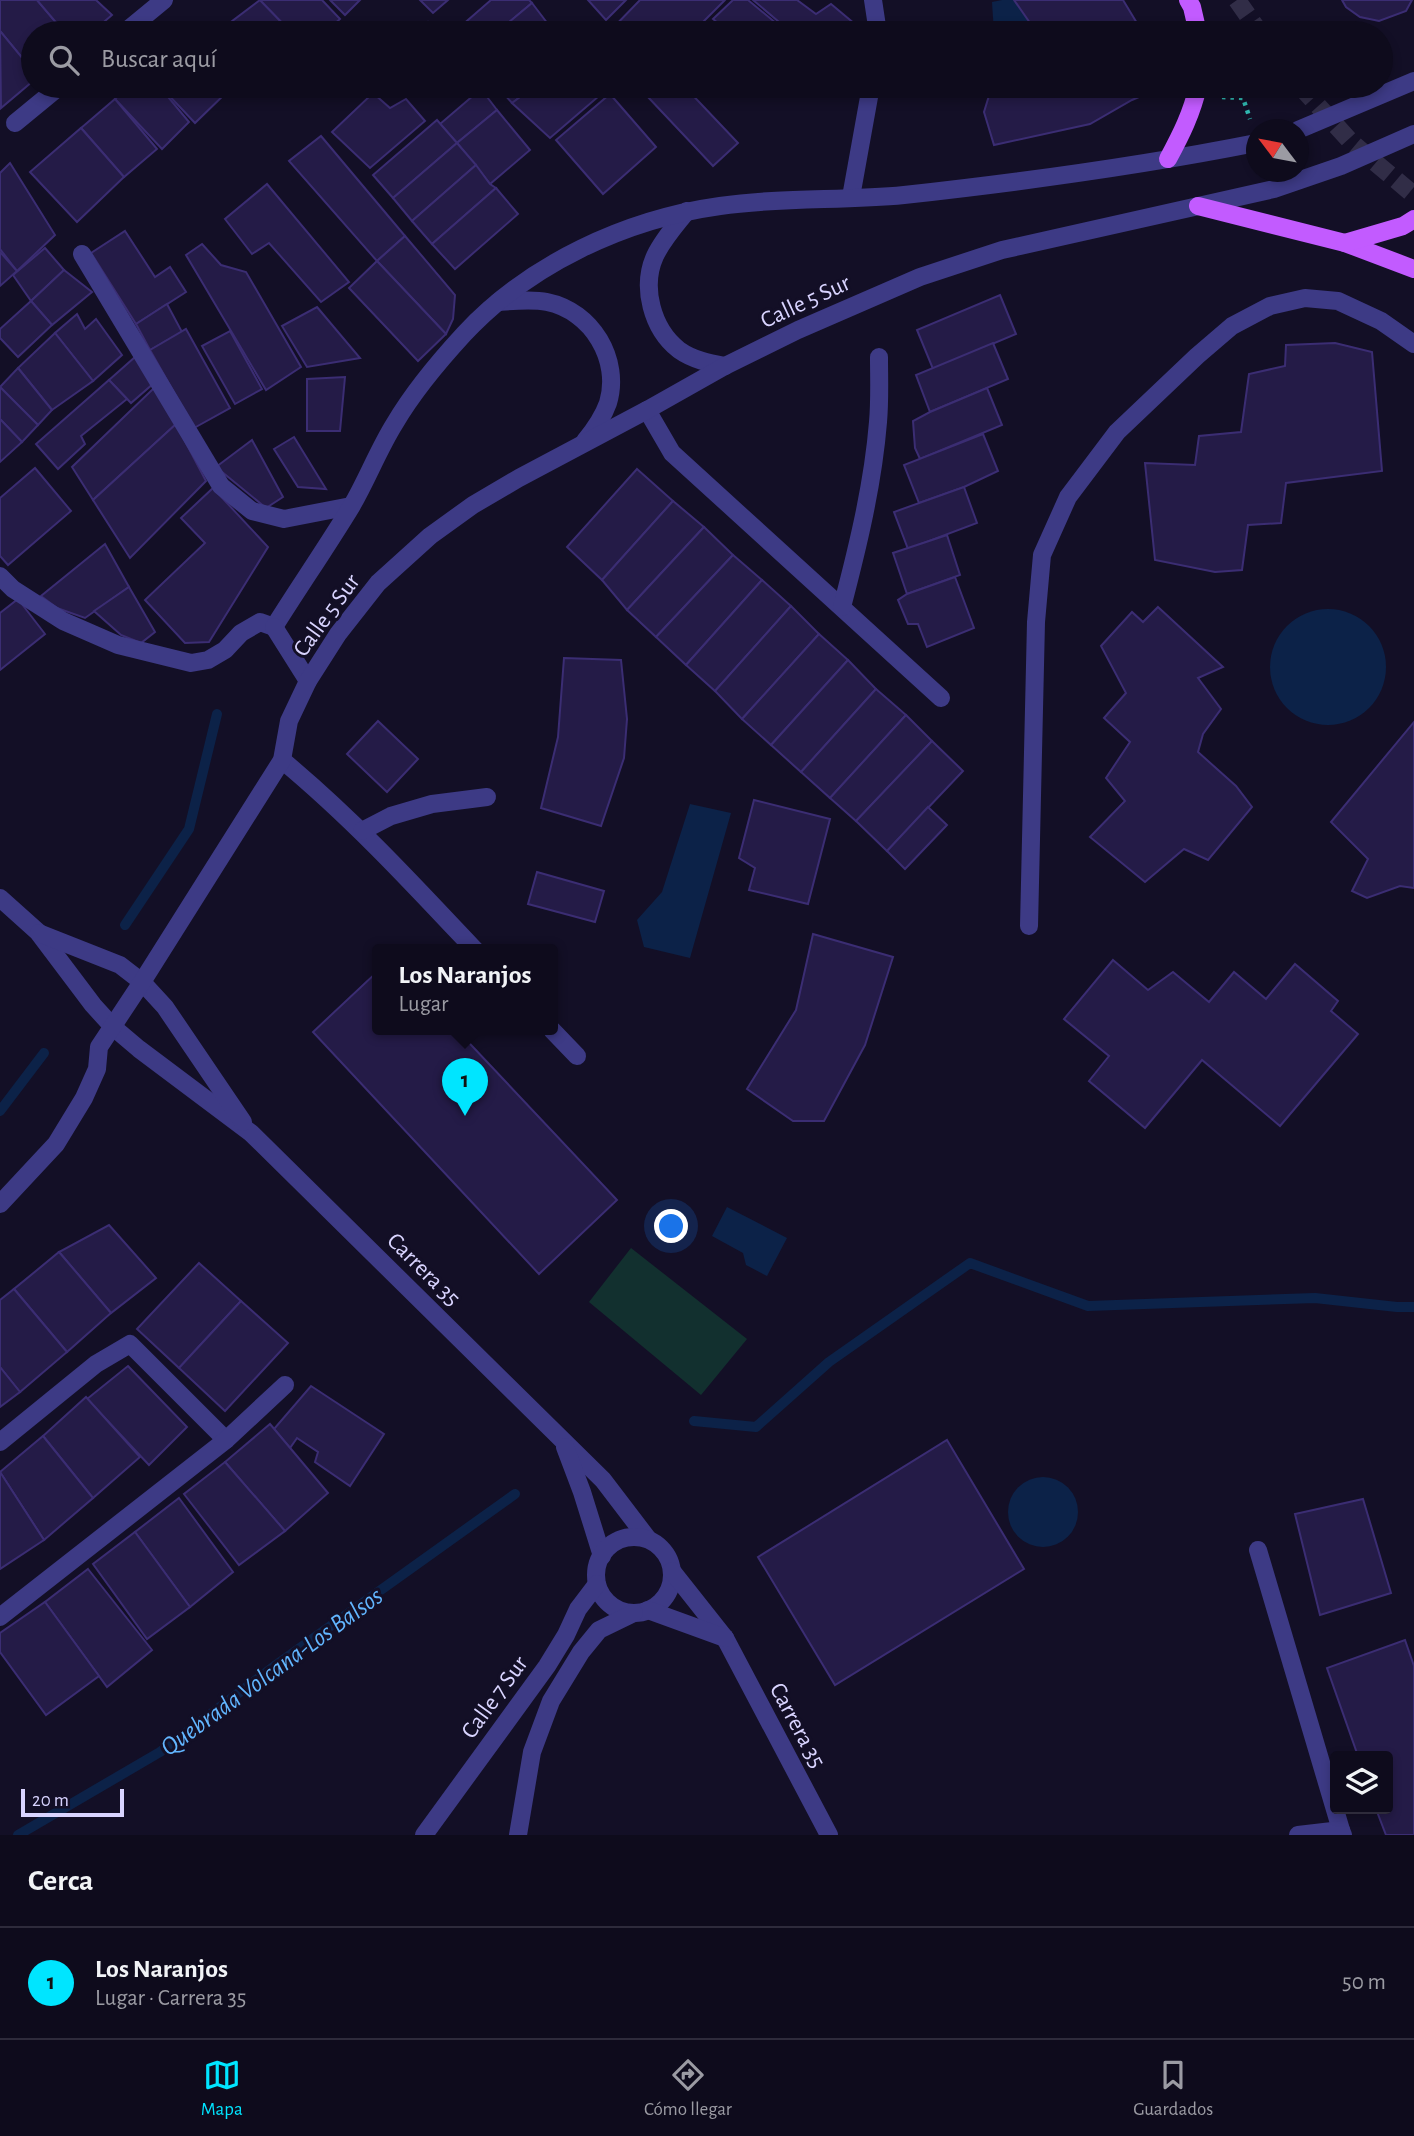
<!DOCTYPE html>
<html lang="es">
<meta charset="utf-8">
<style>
:root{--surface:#0e0b1c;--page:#1c1929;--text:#f1f3f6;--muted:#9b9ba3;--line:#2e2b3b;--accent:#00e5ff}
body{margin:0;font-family:"Alegreya Sans",sans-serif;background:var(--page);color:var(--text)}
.controls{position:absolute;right:21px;bottom:21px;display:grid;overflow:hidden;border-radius:7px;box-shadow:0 4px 10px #0003}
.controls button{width:63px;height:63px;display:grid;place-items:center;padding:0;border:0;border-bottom:2px solid var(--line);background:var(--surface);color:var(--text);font:35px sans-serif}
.compass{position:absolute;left:1246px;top:119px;width:63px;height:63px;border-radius:50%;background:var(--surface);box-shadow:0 4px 10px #0003;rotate:302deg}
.scale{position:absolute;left:21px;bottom:18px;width:103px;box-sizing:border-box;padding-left:7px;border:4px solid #d9d4ff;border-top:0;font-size:19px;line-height:24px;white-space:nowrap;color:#d9d4ff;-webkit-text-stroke:5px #130f26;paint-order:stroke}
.you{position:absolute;left:672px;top:1227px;width:24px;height:24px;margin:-18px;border:5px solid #fff;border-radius:50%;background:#1a73e8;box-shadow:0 0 0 10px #1a73e833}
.badge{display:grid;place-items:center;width:46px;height:46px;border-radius:50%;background:var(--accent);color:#111;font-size:23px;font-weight:700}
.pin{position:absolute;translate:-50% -58px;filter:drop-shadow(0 2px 4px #0008)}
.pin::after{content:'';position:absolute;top:37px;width:24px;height:21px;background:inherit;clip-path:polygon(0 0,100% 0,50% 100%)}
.popup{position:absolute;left:372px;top:944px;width:186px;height:91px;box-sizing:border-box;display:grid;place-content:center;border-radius:7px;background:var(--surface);filter:drop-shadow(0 2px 5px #0005);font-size:23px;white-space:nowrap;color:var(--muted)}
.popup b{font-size:26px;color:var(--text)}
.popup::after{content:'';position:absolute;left:50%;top:100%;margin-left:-14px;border:14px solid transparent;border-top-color:var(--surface)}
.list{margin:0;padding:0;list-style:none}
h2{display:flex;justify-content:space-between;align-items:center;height:91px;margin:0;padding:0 28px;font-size:30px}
h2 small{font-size:23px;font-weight:400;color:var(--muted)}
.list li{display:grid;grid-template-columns:46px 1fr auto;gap:21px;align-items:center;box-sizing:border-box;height:112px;padding:0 28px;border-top:2px solid var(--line)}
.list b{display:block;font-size:26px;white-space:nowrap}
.list p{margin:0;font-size:23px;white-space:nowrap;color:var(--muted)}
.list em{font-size:23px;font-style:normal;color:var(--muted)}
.icon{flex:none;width:38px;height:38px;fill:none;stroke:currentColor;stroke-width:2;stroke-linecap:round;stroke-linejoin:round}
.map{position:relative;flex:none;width:1414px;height:1835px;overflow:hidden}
.search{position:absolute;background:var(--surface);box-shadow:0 4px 10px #0003;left:21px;right:21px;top:21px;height:77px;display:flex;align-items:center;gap:18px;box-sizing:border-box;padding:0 24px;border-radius:38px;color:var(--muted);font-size:26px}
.sheet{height:203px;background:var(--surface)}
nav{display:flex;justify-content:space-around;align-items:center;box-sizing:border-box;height:98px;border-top:2px solid var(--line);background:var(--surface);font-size:19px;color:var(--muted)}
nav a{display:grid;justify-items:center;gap:4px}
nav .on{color:var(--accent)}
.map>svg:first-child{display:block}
</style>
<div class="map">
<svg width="1414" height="1835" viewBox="0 0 1414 1835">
<rect width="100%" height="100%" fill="#130f26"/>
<!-- green -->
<polygon fill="#12302f" points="631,1248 747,1339 701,1395 589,1302"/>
<!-- water -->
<g fill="#0c2248">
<polygon points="1002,0 1014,0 1037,33 994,33 992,2"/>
<circle cx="1328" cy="667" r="58"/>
<polygon points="690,804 731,813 690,958 644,947 637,920 662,892"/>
<polygon points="727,1207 787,1238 767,1276 746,1265 743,1253 712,1236"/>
<circle cx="1043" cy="1512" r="35"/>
</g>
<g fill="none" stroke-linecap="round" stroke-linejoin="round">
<!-- stream -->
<g stroke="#0c2248" stroke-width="10">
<polyline points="125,925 189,829 217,714"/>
<polyline points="0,1111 44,1053"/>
<polyline points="694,1421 756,1427 829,1362 970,1263 1088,1306 1315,1298 1397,1307 1414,1307"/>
<polyline points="18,1835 160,1752 276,1665 515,1494"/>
</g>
</g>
<!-- building -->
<g fill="#241b47" stroke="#3b2d73" stroke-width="2">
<polygon points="0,0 37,0 65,33 33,33 33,71 0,31"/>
<polygon points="37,0 96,0 112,15 91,33 65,33"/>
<polygon points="260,0 292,33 234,33 227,25"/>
<polygon points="260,0 322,0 340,19 324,33 292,33"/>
<polygon points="330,0 360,0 345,15"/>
<polygon points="420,0 448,0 433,13"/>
<polygon points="491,0 529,0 532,3 496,33 453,33"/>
<polygon points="588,0 626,0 606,20"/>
<polygon points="640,0 725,0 692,33 608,33"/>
<polygon points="733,0 748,0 788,33 730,33 713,19"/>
<polygon points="753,0 797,0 816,14 831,4 862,30 858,33 792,33"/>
<polygon points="1014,0 1123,0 1143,33 1037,33"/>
<polygon points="1342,0 1412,0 1406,11 1379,21 1360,17 1346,7"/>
<polygon points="532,3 548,24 537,33 496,33"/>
<polygon points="428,22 438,33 418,33"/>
<polygon points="548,24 556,33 537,33"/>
<polygon points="0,31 33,71 33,81 1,108"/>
<polygon points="130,86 159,86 189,122 162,149 115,99"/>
<polygon points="160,86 225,86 229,90 195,123"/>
<polygon points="226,86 250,86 238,97"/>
<polygon points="497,86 535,86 512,103"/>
<polygon points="535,86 602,86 606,90 550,138 512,103"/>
<polygon points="658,86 684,86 738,143 713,166 647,96"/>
<polygon points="992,86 1162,86 1162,87 1132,100 1090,124 994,145 984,112"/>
<polygon points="481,89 497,110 457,143 440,124"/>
<polygon points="373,93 390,108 406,99 425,121 370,168 332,132"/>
<polygon points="610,94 656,147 603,194 556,140"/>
<polygon points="115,99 157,149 124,177 81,128"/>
<polygon points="497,110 530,150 490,184 457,143"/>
<polygon points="437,120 457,143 393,198 373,175"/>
<polygon points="81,128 124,177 77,222 30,172"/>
<polygon points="321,136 405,236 377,261 289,161"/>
<polygon points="457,143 476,165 412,221 393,198"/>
<polygon points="10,163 55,235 17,271 0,249 0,173"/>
<polygon points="476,165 490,184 496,188 432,244 412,221"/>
<polygon points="267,184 349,282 321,302 269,243 252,254 225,219"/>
<polygon points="496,188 518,214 455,269 432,244"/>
<polygon points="125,231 155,277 170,267 186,292 136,324 91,253"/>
<polygon points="405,236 455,295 453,319 446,334 377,261"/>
<polygon points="202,244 221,265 246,272 301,367 266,390 186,255"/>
<polygon points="45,248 64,270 31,301 13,275"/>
<polygon points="0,252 17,271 0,286"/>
<polygon points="377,261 446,334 418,361 349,288"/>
<polygon points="64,270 92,292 52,325 31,301"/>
<polygon points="1000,295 1016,334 933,369 917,330"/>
<polygon points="31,301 52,325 18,357 0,338 0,329"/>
<polygon points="167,304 182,332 150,350 136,324"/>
<polygon points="317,307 360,358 307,367 282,326"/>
<polygon points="77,314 85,329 96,319 122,355 93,381 55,333"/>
<polygon points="186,329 230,408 194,428 150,350"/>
<polygon points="230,331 262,389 235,404 202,346"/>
<polygon points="55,333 93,381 52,410 18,368"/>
<polygon points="993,343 1008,379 930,412 916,375"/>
<polygon points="1335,343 1372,352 1382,471 1286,483 1281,523 1248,525 1242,570 1215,572 1155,560 1145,463 1195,465 1199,436 1241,432 1249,374 1285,366 1286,345"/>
<polygon points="135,357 154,383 131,403 109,380"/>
<polygon points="18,368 52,410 38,425 0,387"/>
<polygon points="345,377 340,431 307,431 307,379"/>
<polygon points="109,380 127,399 81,436 85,444 58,469 36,444"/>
<polygon points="0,387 38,425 22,442 0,419"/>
<polygon points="154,388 176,424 93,500 72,467"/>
<polygon points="987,388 1002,425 920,459 915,448 913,421 930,412"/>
<polygon points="0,419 22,442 0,462"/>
<polygon points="176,424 206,481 130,558 93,500"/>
<polygon points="983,434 998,471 964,487 919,503 904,465"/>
<polygon points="294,437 326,489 298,487 274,449"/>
<polygon points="252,440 283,497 266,508 216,467"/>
<polygon points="35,468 71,511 8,565 0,556 0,498"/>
<polygon points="637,469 673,501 602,580 567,547"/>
<polygon points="964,487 977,523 908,549 894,512"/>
<polygon points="213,488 268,547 209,642 185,643 145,600 205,543 181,518"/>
<polygon points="673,501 704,527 627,610 602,580"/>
<polygon points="704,527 733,555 656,637 627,610"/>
<polygon points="947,535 960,575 907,594 893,553"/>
<polygon points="105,544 129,587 85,618 57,608 41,596"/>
<polygon points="733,555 762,580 686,665 656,637"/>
<polygon points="955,577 974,628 927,647 918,624 908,624 898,600 907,594"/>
<polygon points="762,580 791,606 715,691 686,665"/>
<polygon points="129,587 155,632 141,643 121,635 94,611"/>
<polygon points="18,599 45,634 0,670 0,613"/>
<polygon points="791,606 819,634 742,719 715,691"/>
<polygon points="1158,607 1223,667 1198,678 1221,709 1203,734 1198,752 1236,786 1252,807 1208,860 1184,849 1145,882 1090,837 1125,801 1106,778 1130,742 1104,718 1126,693 1101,646 1132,612 1143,622"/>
<polygon points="819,634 848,660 771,745 742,719"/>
<polygon points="564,658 621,660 627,719 624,758 601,826 541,808 558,737"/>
<polygon points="848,660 876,689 801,772 771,745"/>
<polygon points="876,689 906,715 830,798 801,772"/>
<polygon points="906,715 932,741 856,821 830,798"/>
<polygon points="378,721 418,759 387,792 347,754"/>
<polygon points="1414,722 1414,888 1400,886 1367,898 1352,891 1368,859 1331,822"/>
<polygon points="932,741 963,771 887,851 856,821"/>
<polygon points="754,800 830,819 808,904 749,890 755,868 739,858"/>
<polygon points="928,807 947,825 905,869 887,851"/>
<polygon points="537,872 604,891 595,922 528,904"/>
<polygon points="813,934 893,957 865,1045 824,1121 793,1121 747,1089 796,1010"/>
<polygon points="1113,960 1148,990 1173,972 1209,1002 1234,972 1266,999 1295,964 1338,1001 1331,1011 1358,1034 1280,1126 1202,1060 1145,1128 1089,1081 1109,1056 1064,1019"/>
<polygon points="378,971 378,1030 457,1030 617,1200 539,1274 313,1032"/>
<polygon points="109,1225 156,1278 111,1313 59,1252"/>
<polygon points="59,1252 111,1313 67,1352 14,1289"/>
<polygon points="199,1263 241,1301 179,1368 137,1329"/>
<polygon points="14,1289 67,1352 20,1392 0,1367 0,1300"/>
<polygon points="241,1301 288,1343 225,1411 179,1368"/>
<polygon points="128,1366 187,1427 149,1465 87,1399"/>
<polygon points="0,1367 20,1392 0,1407"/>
<polygon points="311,1386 384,1434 350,1486 315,1462 318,1452 297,1438 290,1448 274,1429"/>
<polygon points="86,1397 140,1457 93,1498 43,1436"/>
<polygon points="270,1424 328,1493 285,1531 225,1462"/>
<polygon points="43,1436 93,1498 44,1540 0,1472"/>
<polygon points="947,1440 1024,1569 835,1685 758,1557"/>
<polygon points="225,1462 285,1531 239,1565 184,1494"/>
<polygon points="0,1472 44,1540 0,1569"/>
<polygon points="179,1498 233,1572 190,1607 135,1532"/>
<polygon points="1363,1499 1391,1593 1320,1615 1295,1514"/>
<polygon points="135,1532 190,1607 147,1639 93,1564"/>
<polygon points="88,1569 152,1650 107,1687 45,1602"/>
<polygon points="45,1602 99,1676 46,1715 0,1652 0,1633"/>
<polygon points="1405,1640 1414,1666 1414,1835 1386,1835 1376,1809 1388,1809 1388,1756 1358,1756 1327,1668"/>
</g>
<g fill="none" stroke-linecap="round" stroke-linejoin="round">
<!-- major-tunnel -->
<g stroke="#312d47" stroke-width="18" stroke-dasharray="18 9" stroke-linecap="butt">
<polyline points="1237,0 1260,33"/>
<polyline points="1300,86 1352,143 1414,195"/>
</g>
<!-- path -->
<polyline stroke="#2fb8b0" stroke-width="4.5" stroke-dasharray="3.5 5" stroke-linecap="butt" points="1222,97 1243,98 1250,119"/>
<!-- minor -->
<g stroke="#3d3a85" stroke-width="18">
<polyline points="873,0 878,33"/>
<polyline points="124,33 164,0"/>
<polyline points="15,123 60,86"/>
<polyline points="1298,130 1414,81"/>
<polyline points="851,197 871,86"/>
<path d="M 687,211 C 676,225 663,239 655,256 C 641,287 652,329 679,350 C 693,360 709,363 725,366"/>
<polyline points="82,254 221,486 252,511 284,519 351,506"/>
<path d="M 498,302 C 514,301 532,299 547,302 C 592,311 621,360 608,403 C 603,417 594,430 585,441"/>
<polyline points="647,410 672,453 941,698"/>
<polyline points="0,576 13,589 63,621 118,645 191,663 208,660 225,650 241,633 260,622 274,627"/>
<path d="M 842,607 C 858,546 873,484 878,422 C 880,400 879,378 879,357"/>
<path d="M 274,627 C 299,587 326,548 351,507 C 367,480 378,450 395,423 C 412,394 441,359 464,334 C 529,264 626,219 720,206 C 781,197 843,201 904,195 C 1022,182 1140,166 1256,143"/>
<polyline points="274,627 308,681"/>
<path d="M 282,760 C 352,818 413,884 475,950"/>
<polyline points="362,831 391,816 432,804 487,797"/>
<polyline points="0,898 38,932 93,1005 113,1027 139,1049 251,1133 603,1480 648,1539"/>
<polyline points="1029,926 1036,622 1042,555 1068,497 1117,432 1197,356 1232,326 1270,306 1305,298 1338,301 1381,321 1414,344"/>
<polyline points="39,933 120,965 142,982 165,1007 243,1122"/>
<polyline points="552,1030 577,1056"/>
<polyline points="0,1204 56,1144 84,1098 97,1069 99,1047 142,982 282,760 289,721 308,681 338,634 378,583 430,536 473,505 519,478 647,410 725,366 798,330 920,277 1002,250 1274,189 1341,166 1414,134"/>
<polyline points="0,1442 96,1364 130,1344 226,1440"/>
<polyline points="565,1447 582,1492 602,1556"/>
<circle cx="634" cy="1575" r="38"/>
<polyline points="1258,1550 1341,1830"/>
<polyline points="672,1571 725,1638 829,1835"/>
<polyline points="648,1610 725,1638"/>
<polyline points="0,1617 226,1440 285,1385"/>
<polyline points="424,1835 547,1666 566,1635 578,1609 597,1584"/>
<polyline points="518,1835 532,1752 551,1701 581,1652 599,1630 634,1613"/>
<polyline points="1298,1835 1341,1830 1343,1835"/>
</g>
<!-- major -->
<g stroke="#c25bff" stroke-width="18">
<polyline points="1188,0 1192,7 1198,33"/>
<path d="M 1168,159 C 1181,135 1192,113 1198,86"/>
<polyline points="1198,206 1345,243 1414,269"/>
<polyline points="1345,243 1403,226 1414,219"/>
</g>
</g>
<g text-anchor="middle" stroke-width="6" stroke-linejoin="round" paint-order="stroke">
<!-- street labels -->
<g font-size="24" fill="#d9d4ff" stroke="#130f26">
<text transform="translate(805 301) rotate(-25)" y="8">Calle 5 Sur</text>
<text transform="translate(326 615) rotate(-54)" y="8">Calle 5 Sur</text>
<text transform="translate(424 1269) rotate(45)" y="8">Carrera 35</text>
<text transform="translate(494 1697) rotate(-54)" y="8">Calle 7 Sur</text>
<text transform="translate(798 1725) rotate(62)" y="8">Carrera 35</text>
</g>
<!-- water labels -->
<g font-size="26" font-style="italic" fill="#62b6ff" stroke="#130f26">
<text transform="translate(271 1671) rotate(-36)" y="9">Quebrada Volcana-Los Balsos</text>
</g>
</g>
</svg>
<div class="controls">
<button><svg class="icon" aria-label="layers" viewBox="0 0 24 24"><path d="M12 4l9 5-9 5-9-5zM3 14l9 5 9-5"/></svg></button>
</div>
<svg class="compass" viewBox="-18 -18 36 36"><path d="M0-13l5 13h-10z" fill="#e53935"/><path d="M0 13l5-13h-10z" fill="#9b9ba3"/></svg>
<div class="scale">20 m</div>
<div class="you"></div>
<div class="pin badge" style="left:465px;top:1116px">1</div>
<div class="popup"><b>Los Naranjos</b>Lugar</div>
<div class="search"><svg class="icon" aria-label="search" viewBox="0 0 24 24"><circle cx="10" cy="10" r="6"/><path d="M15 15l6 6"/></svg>Buscar aquí</div>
</div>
<section class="sheet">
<h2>Cerca<small></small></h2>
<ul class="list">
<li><span class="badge">1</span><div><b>Los Naranjos</b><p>Lugar · Carrera 35</p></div><em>50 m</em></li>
</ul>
</section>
<nav>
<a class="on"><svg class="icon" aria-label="map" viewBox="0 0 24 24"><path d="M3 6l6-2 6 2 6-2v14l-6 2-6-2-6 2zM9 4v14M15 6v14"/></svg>Mapa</a>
<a><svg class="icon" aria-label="directions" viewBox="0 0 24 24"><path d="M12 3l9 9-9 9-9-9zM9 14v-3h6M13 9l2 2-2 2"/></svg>Cómo llegar</a>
<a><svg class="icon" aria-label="saved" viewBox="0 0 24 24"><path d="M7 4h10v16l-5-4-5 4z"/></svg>Guardados</a>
</nav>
